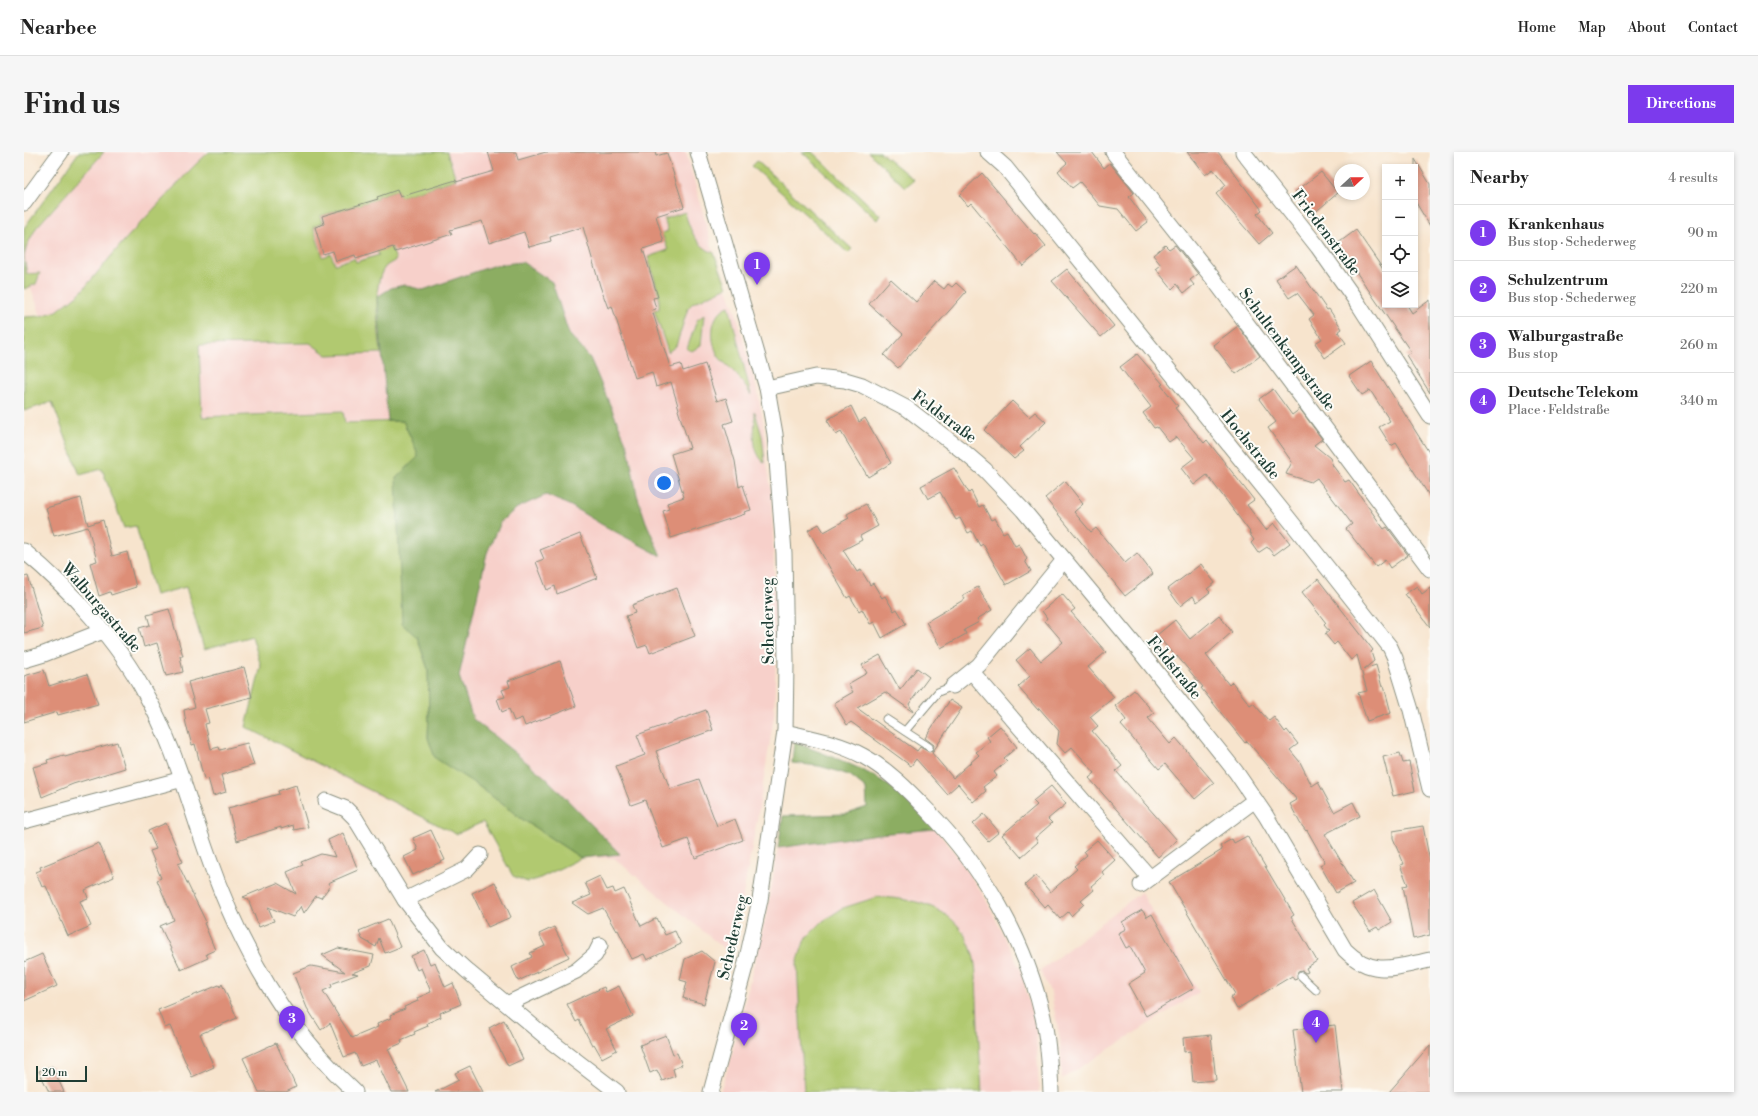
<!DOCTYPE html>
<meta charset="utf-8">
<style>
:root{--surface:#fff;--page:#f6f6f6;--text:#222;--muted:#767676;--line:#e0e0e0;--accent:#7c3aed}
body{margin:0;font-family:"Libre Bodoni",serif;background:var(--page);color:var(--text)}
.controls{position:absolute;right:12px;top:12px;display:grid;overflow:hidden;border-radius:0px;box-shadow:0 2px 6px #0003}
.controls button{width:36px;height:36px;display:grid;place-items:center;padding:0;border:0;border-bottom:1px solid var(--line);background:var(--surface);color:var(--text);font:20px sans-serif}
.compass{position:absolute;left:1310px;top:12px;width:36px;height:36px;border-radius:50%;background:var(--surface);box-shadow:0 2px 6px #0003;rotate:68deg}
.scale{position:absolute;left:12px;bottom:10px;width:51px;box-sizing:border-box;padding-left:4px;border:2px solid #1f3d34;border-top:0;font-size:11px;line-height:14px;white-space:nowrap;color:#1f3d34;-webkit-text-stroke:3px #fdfcf7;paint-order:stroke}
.you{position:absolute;left:640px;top:331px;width:14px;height:14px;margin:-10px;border:3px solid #fff;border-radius:50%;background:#1a73e8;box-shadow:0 0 0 6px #1a73e833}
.badge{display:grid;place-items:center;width:26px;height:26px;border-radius:50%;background:var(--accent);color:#fff;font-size:13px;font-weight:700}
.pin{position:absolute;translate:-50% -33px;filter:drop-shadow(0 1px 2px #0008)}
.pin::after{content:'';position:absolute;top:21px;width:14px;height:12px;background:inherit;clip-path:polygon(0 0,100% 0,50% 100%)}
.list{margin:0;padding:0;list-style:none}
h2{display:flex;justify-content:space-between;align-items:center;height:52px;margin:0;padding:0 16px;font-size:17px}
h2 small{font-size:13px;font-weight:400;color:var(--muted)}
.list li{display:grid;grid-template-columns:26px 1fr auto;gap:12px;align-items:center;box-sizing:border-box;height:56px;padding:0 16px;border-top:1px solid var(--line)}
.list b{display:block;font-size:15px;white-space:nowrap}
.list p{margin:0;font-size:13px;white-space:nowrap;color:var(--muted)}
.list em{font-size:13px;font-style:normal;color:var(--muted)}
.icon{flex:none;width:22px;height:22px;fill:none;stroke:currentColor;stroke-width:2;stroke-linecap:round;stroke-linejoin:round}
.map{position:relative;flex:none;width:1406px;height:940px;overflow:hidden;border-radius:0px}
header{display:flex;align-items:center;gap:24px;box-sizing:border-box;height:56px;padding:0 20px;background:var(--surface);border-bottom:1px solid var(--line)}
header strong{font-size:19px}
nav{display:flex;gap:22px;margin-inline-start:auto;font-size:14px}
.intro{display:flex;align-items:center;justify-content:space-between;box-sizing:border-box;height:96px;padding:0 24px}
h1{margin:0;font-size:28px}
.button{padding:10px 18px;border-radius:0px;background:var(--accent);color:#fff;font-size:14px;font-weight:700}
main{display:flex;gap:24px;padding:0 24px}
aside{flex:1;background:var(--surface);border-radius:0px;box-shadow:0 2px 6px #0003}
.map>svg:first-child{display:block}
</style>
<header>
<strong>Nearbee</strong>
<nav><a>Home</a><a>Map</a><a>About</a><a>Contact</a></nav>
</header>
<div class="intro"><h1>Find us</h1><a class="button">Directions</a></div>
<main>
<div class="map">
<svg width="1406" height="940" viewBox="0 0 1406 940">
<rect width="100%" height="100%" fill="#fdfcf7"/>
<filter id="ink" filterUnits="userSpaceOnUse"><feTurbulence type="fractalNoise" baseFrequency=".025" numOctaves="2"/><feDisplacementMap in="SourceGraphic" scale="8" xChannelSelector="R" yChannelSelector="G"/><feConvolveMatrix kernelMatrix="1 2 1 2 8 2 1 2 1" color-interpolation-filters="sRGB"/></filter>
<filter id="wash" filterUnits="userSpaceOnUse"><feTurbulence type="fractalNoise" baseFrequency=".012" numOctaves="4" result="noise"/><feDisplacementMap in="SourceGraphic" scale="16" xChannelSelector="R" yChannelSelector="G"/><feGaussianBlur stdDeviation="0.9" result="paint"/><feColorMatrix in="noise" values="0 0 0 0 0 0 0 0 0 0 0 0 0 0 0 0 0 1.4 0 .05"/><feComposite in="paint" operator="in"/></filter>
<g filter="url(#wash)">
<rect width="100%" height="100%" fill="#f7e4cd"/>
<!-- built -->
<g fill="#f7d0ca">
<polygon points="55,0 662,0 690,101 712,161 735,246 743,294 741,297 748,346 752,493 750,565 734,662 708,803 590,706 557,706 514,727 503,730 489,724 459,670 432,682 336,635 222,575 237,514 228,484 180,497 162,435 131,443 112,374 100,376 78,317 56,323 28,250 0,259 0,165 17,164 7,136 0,137 0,76"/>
<polygon points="911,677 933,704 961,746 997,819 1012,878 1015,940 696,940 707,906 744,756 754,696 854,682"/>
<polygon points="1117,740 1175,840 1038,927 1036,887 1027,841 1016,819"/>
</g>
<!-- green -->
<g fill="#b1c96f" stroke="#688352">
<polygon points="55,0 80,0 12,76 3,93 0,105 3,122 16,121 12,132 0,137 0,76"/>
<path d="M 185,0 L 423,0 L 432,27 L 376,45 L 373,38 L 353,44 L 353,47 L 296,64 L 298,71 L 289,75 L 299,105 L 307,102 L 311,112 L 330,106 L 332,110 L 355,103 L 353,99 L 367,94 L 372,108 C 369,110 364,112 361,115 C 347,133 355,179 357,201 L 303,203 L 286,191 L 175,193 L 178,265 L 319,259 L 321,271 L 379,269 L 392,297 L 394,305 L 387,313 L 393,485 L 404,517 L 405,561 L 404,586 L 453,633 L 498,667 L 557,706 L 514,727 L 503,730 L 489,724 L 459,670 L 432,682 L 222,575 L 237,514 L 228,484 L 180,497 L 162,435 L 131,443 L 112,374 L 100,376 L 78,317 L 56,323 L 28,250 L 0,259 L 0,165 L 17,164 L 33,159 L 57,140 L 99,90 L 169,15 Z"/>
<polygon points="778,0 788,0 856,63 853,68"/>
<polygon points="844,0 856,0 890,28 881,35"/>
<polygon points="733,9 828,97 824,101 728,14"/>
<path d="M 661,60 C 665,77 673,95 690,101 L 703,135 L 669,151 L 664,156 L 652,194 L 644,200 L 630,158 L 635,157 L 635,143 L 624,105 L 644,98 L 638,81 L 644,79 L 640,67 Z"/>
<path d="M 705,154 L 727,243 C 722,235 716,226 709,219 C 704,213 697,209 694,203 C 685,187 686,161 705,154 Z"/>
<polygon points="680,163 677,193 668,199 663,197 673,168"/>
<path d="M 731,260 L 738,284 L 741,311 C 726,299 731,278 731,260 Z"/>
<path d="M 853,745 C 896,747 936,756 949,803 C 953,816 952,834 953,848 C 954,879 956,909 958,940 L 780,940 L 773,811 L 781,787 L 799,769 L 819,756 Z"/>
</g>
<!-- forest -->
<g fill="#8cad62" stroke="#56754b">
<polygon points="498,110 528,130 545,182 566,206 604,295 613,343 622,370 637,404 577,372 547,354 522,343 493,356 476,370 463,401 435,524 449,567 522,626 596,702 557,706 498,667 453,633 411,606 404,586 405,561 404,517 393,485 378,472 372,326 394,305 392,297 379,269 364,269 353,145 367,136 380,133 399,138 471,113"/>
<path d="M 770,590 C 800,602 831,612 858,629 C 878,641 894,660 911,677 L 854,682 L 754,696 L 759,664 L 822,662 L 843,655 L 842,636 L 827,624 L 813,619 L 795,614 L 768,611 Z"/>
</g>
<g id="blocks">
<!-- building -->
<g fill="#dd8e77">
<polygon points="464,0 492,0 494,8 522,0 631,0 632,4 643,1 660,55 632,64 640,90 619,97 634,145 629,146 632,157 628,158 646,215 657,212 659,219 681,212 693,249 702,246 709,269 700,272 711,309 715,335 719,333 727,358 720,360 721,362 647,386 639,359 645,357 643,351 660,345 647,302 666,296 654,258 655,257 647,230 632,235 628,220 611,226 588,154 584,156 576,134 559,75 526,85 527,89 505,95 500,80 465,91 458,69 426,78 428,82 371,100 369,95 332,107 331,103 312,109 309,99 299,102 291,75 300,72 298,64 354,47 353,45 373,38 376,45 432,28 432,30 470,19"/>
<polygon points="1033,0 1068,0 1080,16 1086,11 1110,41 1105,45 1124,70 1112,79 1094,57 1076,54 1056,30 1048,36 1034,19 1043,11"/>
<polygon points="1163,0 1194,0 1238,58 1233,62 1248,81 1235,92 1192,42 1202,33 1189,17 1181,23"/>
<polygon points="1391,7 1406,32 1406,74 1391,49"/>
<polygon points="1297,20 1314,41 1289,62 1271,40"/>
<polygon points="958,21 1010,82 1011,81 1022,94 999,114 947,51 944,54 935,43"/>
<polygon points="1332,78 1361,120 1361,153 1383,153 1388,161 1406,148 1406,241 1382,203 1387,200 1313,92"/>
<polygon points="1141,93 1145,97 1151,93 1174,122 1166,128 1170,133 1160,141 1153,132 1148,137 1132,117 1137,113 1129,103"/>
<polygon points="1272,113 1303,158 1305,157 1318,177 1314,180 1322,191 1301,206 1291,191 1298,187 1285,167 1290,163 1273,141 1265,146 1252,127"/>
<polygon points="1043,117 1090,174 1077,185 1028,129"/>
<polygon points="867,127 892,150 910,129 920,137 924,132 928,135 932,131 942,140 874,216 860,203 879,182 845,152"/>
<polygon points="1214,174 1236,204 1212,222 1189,193"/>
<polygon points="1113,202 1139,232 1137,233 1154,254 1151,256 1180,291 1183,288 1230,348 1223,353 1242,378 1250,371 1266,391 1250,403 1243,395 1234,401 1227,391 1230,388 1225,381 1226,380 1183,323 1170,333 1157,316 1170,306 1152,285 1145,290 1133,275 1130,276 1119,261 1127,255 1096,215"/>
<polygon points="1347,209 1406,302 1406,345 1372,291 1367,294 1355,275 1366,269 1346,238 1338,243 1325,224"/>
<polygon points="1249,237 1268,263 1276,257 1298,287 1290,293 1306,306 1309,314 1321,330 1325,328 1360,377 1363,375 1384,403 1366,416 1361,408 1352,415 1322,377 1328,372 1293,326 1287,330 1262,322 1268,310 1244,276 1252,270 1235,247"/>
<polygon points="988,249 1005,265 1011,260 1022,270 996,295 1000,299 990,307 960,278"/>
<polygon points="827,254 835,270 841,266 867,311 844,325 817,280 812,283 803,268"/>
<polygon points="930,316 945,341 947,339 955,355 959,353 967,368 971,366 979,381 983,379 991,394 995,392 1003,407 1001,409 1007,419 982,433 959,392 956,394 948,379 944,381 936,366 932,368 916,340 904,347 897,334"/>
<polygon points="1041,329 1059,352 1050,360 1067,380 1072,376 1101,411 1113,401 1129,422 1101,444 1021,346"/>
<polygon points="57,346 64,373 79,368 88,404 103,400 112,435 87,443 86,440 75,444 66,411 73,409 64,375 30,384 22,356"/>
<polygon points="842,352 854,374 836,384 838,388 819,398 833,420 837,418 846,433 849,431 858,446 861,444 870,459 873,457 882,472 858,486 850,470 846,472 838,457 835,459 826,444 823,446 784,378 795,372 800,380 825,366 823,362"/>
<polygon points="556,382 573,426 533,442 531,434 523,438 512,410 520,407 516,398"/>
<polygon points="1177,412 1191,431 1183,437 1186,440 1173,450 1169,444 1156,454 1144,437"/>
<polygon points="4,424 19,476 0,481 0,425"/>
<polygon points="1294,427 1349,498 1347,500 1350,509 1340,517 1352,513 1358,535 1360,534 1367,561 1343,569 1334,541 1343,539 1333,503 1327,508 1313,490 1310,493 1301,482 1305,479 1300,473 1302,471 1278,440"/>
<polygon points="1393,434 1398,442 1406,436 1406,475 1381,442"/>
<polygon points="954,435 968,458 953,467 955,470 940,478 942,482 917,496 902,470 941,447 939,443"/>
<polygon points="653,436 671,484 626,501 623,493 614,496 602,464 611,461 608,453"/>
<polygon points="1038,442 1051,457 1047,460 1082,500 1064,515 1090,545 1066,565 1074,574 1068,579 1098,614 1092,619 1153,688 1134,705 1065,626 1071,621 1048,595 1041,601 1033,592 1035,579 1015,556 1014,558 994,535 1006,524 992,508 1006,496 1017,509 1039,490 1021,469 1023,466 1018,459"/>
<polygon points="145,457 159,504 156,504 159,520 142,524 133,491 120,495 115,476 126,473 123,463"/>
<polygon points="1195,463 1208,480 1182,503 1205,533 1208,530 1226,553 1229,551 1245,569 1250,565 1261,580 1263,578 1274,592 1266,598 1276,610 1288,634 1294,630 1310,660 1329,650 1336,664 1301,682 1330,731 1312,741 1296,713 1301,710 1283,678 1282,679 1276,671 1266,652 1273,648 1223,589 1221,591 1177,536 1179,535 1153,504 1152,506 1133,483 1151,468 1166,487"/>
<polygon points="856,503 876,538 893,516 905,525 885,552 889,560 861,540 833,556 893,599 896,595 905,600 909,598 910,593 901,586 926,548 938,556 908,601 929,626 955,603 952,600 966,589 963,585 976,574 993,595 980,606 983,609 970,620 973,624 959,635 962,639 949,650 934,632 923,642 892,607 887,614 827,570 823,573 810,551 829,540 824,532 843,521 838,513"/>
<polygon points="536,509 552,554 501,574 498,566 490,569 485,557 478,560 473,547 481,545 478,538 486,535 484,529"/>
<polygon points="220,515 228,545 181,557 185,571 181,572 187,597 195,595 196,598 223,591 230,613 197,623 202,640 189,644 184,626 180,627 171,592 168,593 162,572 160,558 171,555 164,530"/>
<polygon points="20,518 25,534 63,522 74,552 34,563 33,560 0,570 0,524"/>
<polygon points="1110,538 1130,561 1124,566 1146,592 1152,586 1190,631 1171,647 1141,612 1135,617 1097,573 1102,568 1091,554"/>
<polygon points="682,558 689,578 632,599 646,637 675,627 693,674 711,667 719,688 671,706 664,687 639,696 621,648 607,653 592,614 621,603 613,583"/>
<polygon points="93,590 101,616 49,632 18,645 9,615 24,611 23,608 40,603 41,605"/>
<polygon points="1376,601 1379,611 1385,610 1391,639 1369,644 1359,605"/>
<polygon points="272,633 284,675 270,678 269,673 257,677 257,675 213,689 204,656 255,642 254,639"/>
<polygon points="1027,634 1042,652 1024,667 1028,671 1011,686 1014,690 997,705 978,683 1013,653 1009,649"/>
<polygon points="960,662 975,680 964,689 949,672"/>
<polygon points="142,671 159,710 154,712 182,770 180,771 191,798 182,802 184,806 157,818 136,774 150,768 133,728 137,726 126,699 132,697 124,679"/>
<polygon points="1399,674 1406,710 1406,783 1389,787 1379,734 1384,733 1376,713 1380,712 1369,686 1369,679"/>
<polygon points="407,678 421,708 389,723 380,705 394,698 389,686"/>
<polygon points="319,681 334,718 304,731 306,734 297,746 292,744 280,761 277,754 269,765 244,755 250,769 235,775 224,747 219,745 253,731 272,742 263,720 279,713 277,710 297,702 311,705 304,688"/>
<polygon points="1223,684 1270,763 1267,765 1293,809 1282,816 1284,820 1282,821 1278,819 1274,820 1273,827 1270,828 1268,824 1213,857 1206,845 1211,842 1145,730 1198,698 1196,694 1208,687 1210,691"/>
<polygon points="1073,688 1091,708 1078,720 1080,723 1067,734 1070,738 1057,749 1060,752 1047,764 1044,760 1036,767 1024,753 1021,756 1001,733 1012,723 1026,740 1053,717 1050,714 1063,703 1060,699"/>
<polygon points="75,691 90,725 61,738 64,746 56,749 67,774 44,784 22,734 18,735 12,720 17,718 16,715"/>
<polygon points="576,724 583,738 589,736 591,741 600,737 617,774 633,766 641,783 651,779 657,792 623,808 620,802 608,807 594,778 592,779 579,756 564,762 548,751 567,743 561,731"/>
<polygon points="471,730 487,765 464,775 448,741"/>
<polygon points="1350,738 1368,770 1355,778 1353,775 1346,779 1328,751"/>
<polygon points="1118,758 1123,765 1128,762 1170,836 1122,864 1104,832 1121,821 1106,794 1102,796 1094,781 1102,777 1098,770"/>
<polygon points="364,767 376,795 361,801 355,786 352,795 338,787 335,779"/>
<polygon points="530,775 545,805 494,829 488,815 508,805 506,801 521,794 515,782"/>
<polygon points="314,796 350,803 347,814 328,821 334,822 307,832 308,835 299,839 328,886 354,875 353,872 367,866 366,863 381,857 380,855 394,849 393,846 407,840 397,816 393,818 387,804 400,798 406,812 411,810 421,835 429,831 437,852 416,861 417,865 403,871 404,874 390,880 391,882 377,888 378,891 364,897 385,940 367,940 352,908 337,914 331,901 320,905 306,871 297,878 283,856 269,821 287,814 321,820 298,803"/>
<polygon points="678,799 691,810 680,852 659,846 663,830 656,828 661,807"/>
<polygon points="18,802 33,834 0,849 0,810"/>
<polygon points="198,832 213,866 176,882 190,915 168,925 146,874 141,876 134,858 195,833 196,835"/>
<polygon points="595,834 609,864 582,877 593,898 578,906 570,892 568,893 555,868 552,870 543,852 580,835 582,840"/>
<polygon points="480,868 499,907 484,914 465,876"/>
<polygon points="1311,873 1319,940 1277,940 1269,878"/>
<polygon points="642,883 649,902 653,901 658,913 649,917 651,924 638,929 633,918 626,921 616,893"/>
<polygon points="1187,883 1192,928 1169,930 1166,899 1160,900 1159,886"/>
<polygon points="252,891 272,935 262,940 235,940 219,906"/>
<polygon points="1406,893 1406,940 1365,940"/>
<polygon points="28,914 40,940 25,940 15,919"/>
<polygon points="446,914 459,940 411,940 435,928 431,921"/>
</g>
</g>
</g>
<g filter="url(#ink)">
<use href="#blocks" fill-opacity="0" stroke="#8b9080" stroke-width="1"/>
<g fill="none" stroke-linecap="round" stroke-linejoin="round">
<!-- service casing -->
<g stroke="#8b9080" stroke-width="9">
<g id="service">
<polyline points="862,567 905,595"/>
<polyline points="881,579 914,540 929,534"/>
<polyline points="1277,824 1292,838"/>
</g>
</g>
<!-- minor casing -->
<g stroke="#8b9080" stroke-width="17">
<g id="minor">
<polyline points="674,0 743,236 751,282 760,401 762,510 761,580 736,748 722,811 687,940"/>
<polyline points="964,0 981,15 1032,78 1265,367 1366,495 1371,506 1387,558 1406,637"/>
<polyline points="1089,0 1188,125 1406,417"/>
<polyline points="1219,0 1294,95 1335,153 1406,264"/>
<polyline points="0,51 37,0"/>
<path d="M 743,236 L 792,225 L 821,228 L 838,233 L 884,257 L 940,300 L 961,318 L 999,358 L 1110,492 L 1212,620 L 1242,664 L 1321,798 C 1349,826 1372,815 1406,808"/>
<path d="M 0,399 C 45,436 94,490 121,541 C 150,592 164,648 184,704 C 215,793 261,876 331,940"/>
<polyline points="0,508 20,502 79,479"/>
<polyline points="948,520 1126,726"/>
<polyline points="929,534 955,513 1040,408"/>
<path d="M 761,580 C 787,586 815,591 839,604 C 863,617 884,638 903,658 C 959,715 1001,787 1019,865 C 1024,889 1026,915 1027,940"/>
<polyline points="302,649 322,657 331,666 381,748 418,796 442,818 529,891 593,940"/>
<polyline points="0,669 159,627"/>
<polyline points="1117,733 1231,648"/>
<polyline points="381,748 443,717 456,703"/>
<polyline points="483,852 552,819 571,803 576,793"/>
</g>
</g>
<!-- service -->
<use href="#service" stroke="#fff" stroke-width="7"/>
<!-- minor -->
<use href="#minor" stroke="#fff" stroke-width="15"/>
</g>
</g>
<g text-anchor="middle" stroke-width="4" stroke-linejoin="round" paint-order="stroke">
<!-- street labels -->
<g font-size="16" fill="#1f3d34" stroke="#fdfcf7">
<text transform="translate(1303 80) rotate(53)" y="6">Friedenstraße</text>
<text transform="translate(1264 197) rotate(53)" y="6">Schultenkampstraße</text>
<text transform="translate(921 264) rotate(37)" y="6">Feldstraße</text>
<text transform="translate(1227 292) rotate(51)" y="6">Hochstraße</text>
<text transform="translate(78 455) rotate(49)" y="6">Walburgastraße</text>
<text transform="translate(743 469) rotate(-91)" y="6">Schederweg</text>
<text transform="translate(1151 515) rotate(51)" y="6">Feldstraße</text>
<text transform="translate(708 785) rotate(-77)" y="6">Schederweg</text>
</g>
</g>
</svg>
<div class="controls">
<button>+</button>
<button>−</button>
<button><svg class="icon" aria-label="locate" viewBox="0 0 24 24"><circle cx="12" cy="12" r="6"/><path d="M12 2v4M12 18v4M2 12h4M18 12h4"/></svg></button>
<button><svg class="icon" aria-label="layers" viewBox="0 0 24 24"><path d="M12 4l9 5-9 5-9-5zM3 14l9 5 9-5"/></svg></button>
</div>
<svg class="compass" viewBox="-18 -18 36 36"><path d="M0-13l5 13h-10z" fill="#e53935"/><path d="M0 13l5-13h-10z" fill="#767676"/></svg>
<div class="scale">20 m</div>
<div class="you"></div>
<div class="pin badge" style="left:733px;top:133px">1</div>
<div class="pin badge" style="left:720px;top:894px">2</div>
<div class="pin badge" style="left:268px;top:887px">3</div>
<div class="pin badge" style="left:1292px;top:891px">4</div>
</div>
<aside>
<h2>Nearby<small>4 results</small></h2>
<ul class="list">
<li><span class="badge">1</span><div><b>Krankenhaus</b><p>Bus stop · Schederweg</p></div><em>90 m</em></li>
<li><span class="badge">2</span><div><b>Schulzentrum</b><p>Bus stop · Schederweg</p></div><em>220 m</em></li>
<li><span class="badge">3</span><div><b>Walburgastraße</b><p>Bus stop</p></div><em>260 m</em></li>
<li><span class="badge">4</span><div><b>Deutsche Telekom</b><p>Place · Feldstraße</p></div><em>340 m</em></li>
</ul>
</aside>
</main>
